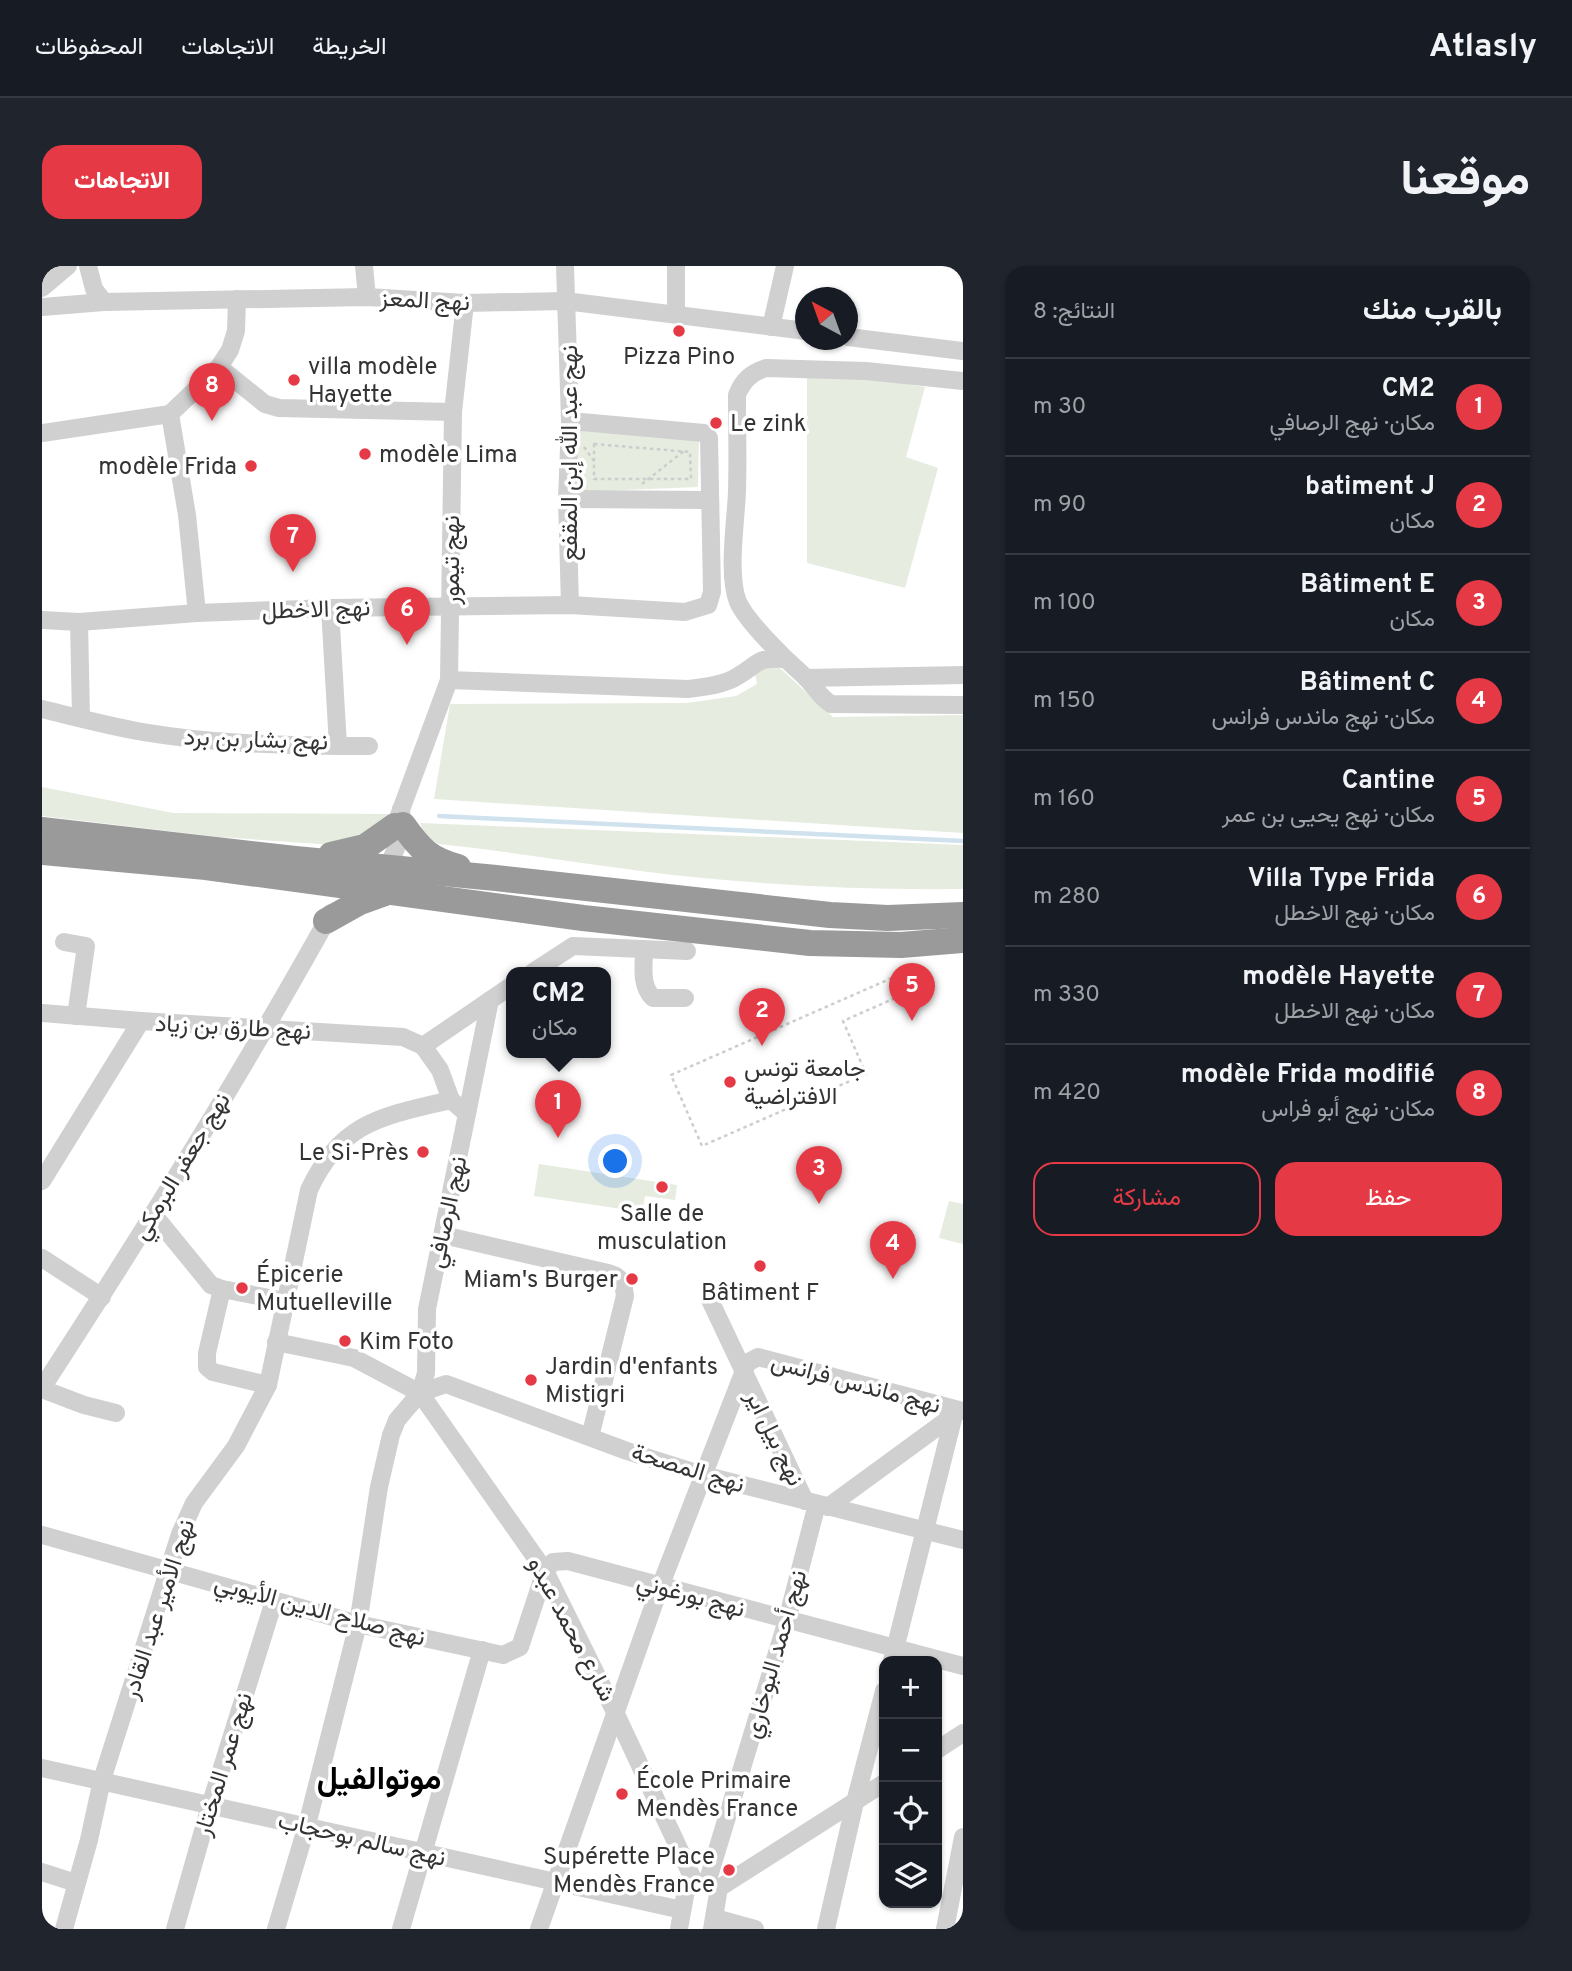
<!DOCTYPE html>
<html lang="ar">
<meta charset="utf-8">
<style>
:root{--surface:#171b24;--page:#20242c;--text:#f1f3f6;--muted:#9ea1a6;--line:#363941;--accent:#e63946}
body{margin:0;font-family:Overpass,Vazirmatn,sans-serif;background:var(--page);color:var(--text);direction:rtl}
.controls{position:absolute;right:21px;bottom:21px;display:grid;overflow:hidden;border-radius:14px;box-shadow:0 2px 5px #0004}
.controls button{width:63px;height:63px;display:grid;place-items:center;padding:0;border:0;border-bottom:2px solid var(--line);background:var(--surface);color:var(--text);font:35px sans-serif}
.compass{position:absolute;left:753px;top:21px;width:63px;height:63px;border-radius:50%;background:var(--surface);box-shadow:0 2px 5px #0004;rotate:319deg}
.you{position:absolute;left:574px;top:896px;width:24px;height:24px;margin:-18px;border:5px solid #fff;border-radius:50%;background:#1a73e8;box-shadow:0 0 0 10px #1a73e833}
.badge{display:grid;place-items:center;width:46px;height:46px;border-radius:50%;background:var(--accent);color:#fff;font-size:23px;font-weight:700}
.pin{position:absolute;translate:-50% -58px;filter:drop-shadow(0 2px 4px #0008)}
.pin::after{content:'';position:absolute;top:37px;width:24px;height:21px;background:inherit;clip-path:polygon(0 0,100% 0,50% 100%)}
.popup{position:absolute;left:464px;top:701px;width:105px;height:91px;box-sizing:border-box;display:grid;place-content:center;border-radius:14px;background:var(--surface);filter:drop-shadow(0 2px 5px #0005);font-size:23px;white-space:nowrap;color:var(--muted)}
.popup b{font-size:26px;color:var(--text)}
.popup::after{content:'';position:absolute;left:50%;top:100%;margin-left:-14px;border:14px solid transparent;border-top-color:var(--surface)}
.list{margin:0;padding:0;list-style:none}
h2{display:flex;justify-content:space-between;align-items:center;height:91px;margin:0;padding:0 28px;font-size:30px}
h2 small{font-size:23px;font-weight:400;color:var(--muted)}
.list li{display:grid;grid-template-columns:46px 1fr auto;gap:21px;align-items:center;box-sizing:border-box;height:98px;padding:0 28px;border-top:2px solid var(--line)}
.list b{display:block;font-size:26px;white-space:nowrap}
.list p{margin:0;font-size:23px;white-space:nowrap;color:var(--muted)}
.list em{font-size:23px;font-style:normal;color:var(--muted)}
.actions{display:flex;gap:14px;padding:21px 28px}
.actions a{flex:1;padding:16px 0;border:2px solid var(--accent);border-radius:21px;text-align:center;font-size:24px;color:var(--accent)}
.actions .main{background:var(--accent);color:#fff}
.icon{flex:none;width:38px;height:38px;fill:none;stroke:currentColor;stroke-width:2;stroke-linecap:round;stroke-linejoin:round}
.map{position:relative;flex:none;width:921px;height:1663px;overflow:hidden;direction:ltr;border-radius:21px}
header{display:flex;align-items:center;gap:42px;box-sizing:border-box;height:98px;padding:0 35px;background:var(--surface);border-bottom:2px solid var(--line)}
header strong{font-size:33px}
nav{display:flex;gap:38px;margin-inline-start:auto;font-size:24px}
.intro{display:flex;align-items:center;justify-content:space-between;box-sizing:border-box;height:168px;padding:0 42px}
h1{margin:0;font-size:49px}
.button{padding:18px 32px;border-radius:21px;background:var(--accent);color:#fff;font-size:24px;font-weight:700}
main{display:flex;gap:42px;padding:0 42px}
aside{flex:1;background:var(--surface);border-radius:21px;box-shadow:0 2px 5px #0004}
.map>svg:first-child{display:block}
</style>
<header>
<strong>Atlasly</strong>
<nav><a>الخريطة</a><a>الاتجاهات</a><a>المحفوظات</a></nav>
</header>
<div class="intro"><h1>موقعنا</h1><a class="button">الاتجاهات</a></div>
<main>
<aside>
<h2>بالقرب منك<small>النتائج: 8</small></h2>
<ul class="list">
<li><span class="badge">1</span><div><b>CM2</b><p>مكان · نهج الرصافي</p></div><em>30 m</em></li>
<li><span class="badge">2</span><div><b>batiment J</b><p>مكان</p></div><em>90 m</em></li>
<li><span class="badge">3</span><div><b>Bâtiment E</b><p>مكان</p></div><em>100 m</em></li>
<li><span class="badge">4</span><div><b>Bâtiment C</b><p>مكان · نهج ماندس فرانس</p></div><em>150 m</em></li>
<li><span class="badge">5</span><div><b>Cantine</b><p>مكان · نهج يحيى بن عمر</p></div><em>160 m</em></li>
<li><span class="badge">6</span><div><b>Villa Type Frida</b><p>مكان · نهج الاخطل</p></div><em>280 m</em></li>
<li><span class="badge">7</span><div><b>modèle Hayette</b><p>مكان · نهج الاخطل</p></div><em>330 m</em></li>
<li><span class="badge">8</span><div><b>modèle Frida modifié</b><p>مكان · نهج أبو فراس</p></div><em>420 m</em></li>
</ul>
<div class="actions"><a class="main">حفظ</a><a>مشاركة</a></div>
</aside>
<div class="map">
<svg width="921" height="1663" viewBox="0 0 921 1663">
<rect width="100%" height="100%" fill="#fff"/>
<!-- green -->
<g fill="#e6ecdf">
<polygon points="765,111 820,111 883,121 864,191 896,202 863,322 765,297"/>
<polygon points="531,161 657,172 656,221 532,226"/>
<polygon points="729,398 739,403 791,451 921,449 921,567 392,533 408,438 645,437 694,430 715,418 713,408"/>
<polygon points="0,521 131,547 352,548 307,580 177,571 0,550"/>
<path d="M 378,557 L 921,579 L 921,623 C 830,624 741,620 650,611 C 566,602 482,587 397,578 L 384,571 Z"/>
<polygon points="497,898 635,919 633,934 603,930 600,946 492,930"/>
<polygon points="907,935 921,938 921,978 897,972"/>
</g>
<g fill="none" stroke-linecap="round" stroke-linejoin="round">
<!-- stream -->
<polyline stroke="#cfe2ee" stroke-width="4.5" points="397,550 921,575"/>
<!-- path -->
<g stroke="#cdcdcd" stroke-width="2.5" stroke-dasharray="3.5 3.5" stroke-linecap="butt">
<polygon points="552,178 648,186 649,213 552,213"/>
<polyline points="542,181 552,195"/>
<polyline points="600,218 642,185"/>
<polygon points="859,708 867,726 801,755 824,808 660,880 629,809"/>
</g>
<!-- minor -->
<g stroke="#d0d0d0" stroke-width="18">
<polyline points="46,0 52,23 62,36"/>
<polyline points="322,0 325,31"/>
<polyline points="523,0 528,155 525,233 528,339"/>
<polyline points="0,22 26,0"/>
<polyline points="0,41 62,36 325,31 423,37 523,35 764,65"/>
<polyline points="634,48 634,0"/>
<polyline points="729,61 743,0"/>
<polyline points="806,71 921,85"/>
<polyline points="177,101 223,138 237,142 411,146"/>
<path d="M 921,115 L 824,105 L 724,102 C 709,107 701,114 695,129 C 695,161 696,193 695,225 C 694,255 685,309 696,336 C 705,356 743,393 760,408 C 771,417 776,430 789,438 L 921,439"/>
<polyline points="128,148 145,249 155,347"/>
<polyline points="0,167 128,148 177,101 188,84 194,65 195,33"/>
<polyline points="525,233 667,234"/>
<polyline points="0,354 37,356 155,347 288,342 528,339 643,346 666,339 670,326 667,172 662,167 528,155"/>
<polyline points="37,356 39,452"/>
<polyline points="764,412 921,409"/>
<path d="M 407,414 L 646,423 C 662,421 682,419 696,410 C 720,396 712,392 743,393"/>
<path d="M 0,443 C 33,451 67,460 101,466 C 165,477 231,479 296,480 L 288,342"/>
<polyline points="296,480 327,480"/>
<polyline points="356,552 407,414 411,146 423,37"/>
<path d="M 338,608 C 354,592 362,565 359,543"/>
<polyline points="22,676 44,680 34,750"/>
<path d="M 602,683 C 602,700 598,719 611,732 L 643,732"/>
<polyline points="491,706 531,680 645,685"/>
<polyline points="0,747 99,755 361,771 381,780"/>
<polyline points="381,780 469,720"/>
<polyline points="425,848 448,734"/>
<polyline points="0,915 99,755"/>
<polyline points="111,948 169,1019 180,1023 243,1035"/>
<polyline points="401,969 566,1007 574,1010 581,1016 583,1030 548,1171"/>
<polyline points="0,992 60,1031"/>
<polyline points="180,1023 165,1087 165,1101 171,1106 226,1119"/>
<polyline points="667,1032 763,1235"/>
<polyline points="234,1076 312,1092 378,1127 503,1305 574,1448 653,1617"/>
<path d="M 0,1122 C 101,967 199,809 289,647"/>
<polyline points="0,1123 42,1139 74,1147"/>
<polyline points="378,1127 404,1118 585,1185 661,1209 921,1274"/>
<polyline points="786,1241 916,1146"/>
<polyline points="0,1269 316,1358 461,1389 478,1381 503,1305 511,1296 526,1295 921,1400"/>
<polyline points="850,1395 912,1149"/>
<polyline points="895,1484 921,1467"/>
<polyline points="0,1502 640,1644"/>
<polyline points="0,1606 34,1617"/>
<polyline points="665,1617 745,1354 775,1238"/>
<polyline points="674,1624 842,1517"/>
<polyline points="673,1652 713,1663"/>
<path d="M 22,1663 L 47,1574 L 60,1514 L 138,1268 L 152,1237 L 194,1180 L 226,1119 L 267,924 C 299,855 341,850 409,834"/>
<polyline points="133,1663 168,1540 232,1335"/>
<polyline points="234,1663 265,1559 316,1358 337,1221 349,1169 355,1154 378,1127 384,1107 385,1043 425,848 409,834 398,804 381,780"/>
<polyline points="359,1663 440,1384"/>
<polyline points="497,1663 618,1321 705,1097 716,1091 921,1145"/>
<polyline points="637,1663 644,1624 657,1616 670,1619 676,1628 670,1663"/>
<polyline points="784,1663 813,1536 842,1425"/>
<polyline points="903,1663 921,1571"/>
</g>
<!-- highway -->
<g stroke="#9a9a9a" stroke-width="26">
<path d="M 361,559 C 378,583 387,593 416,601"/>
<polyline points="0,564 253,593 454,612 788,649 846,652 921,649"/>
<polyline points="0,586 164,601 541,652 768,677 859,679 921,674"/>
<polyline points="289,589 323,581 353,560"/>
<polyline points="284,655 318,636 343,627"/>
</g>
</g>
<!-- markers -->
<g fill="#e63946" stroke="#fff" stroke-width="2.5">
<circle cx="637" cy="65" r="7"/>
<circle cx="252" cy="114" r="7"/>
<circle cx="674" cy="157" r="7"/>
<circle cx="323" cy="188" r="7"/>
<circle cx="209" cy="200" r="7"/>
<circle cx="688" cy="816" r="7"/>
<circle cx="381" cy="886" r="7"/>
<circle cx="620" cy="921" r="7"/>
<circle cx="718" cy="1000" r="7"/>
<circle cx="590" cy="1013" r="7"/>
<circle cx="200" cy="1022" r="7"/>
<circle cx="303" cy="1075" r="7"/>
<circle cx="489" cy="1114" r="7"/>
<circle cx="580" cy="1528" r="7"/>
<circle cx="687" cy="1604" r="7"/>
</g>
<g text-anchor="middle" stroke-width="7" stroke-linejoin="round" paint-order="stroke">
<!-- street labels -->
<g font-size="24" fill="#333" stroke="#fff">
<text transform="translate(383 34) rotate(3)" y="8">نهج المعز</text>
<text transform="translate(527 187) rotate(-90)" y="8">نهج عبد الله إبن المقفع</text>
<text transform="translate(409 294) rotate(-90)" y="8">نهج تيمور</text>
<text transform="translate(274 343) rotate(-2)" y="8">نهج الاخطل</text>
<text transform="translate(214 473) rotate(2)" y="8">نهج بشار بن برد</text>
<text transform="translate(191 761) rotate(3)" y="8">نهج طارق بن زياد</text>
<text transform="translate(139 900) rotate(-59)" y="8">نهج جعفر البرمكي</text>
<text transform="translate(405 946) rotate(-78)" y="8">نهج الرصافي</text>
<text transform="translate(814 1117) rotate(15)" y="8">نهج ماندس فرانس</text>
<text transform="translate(733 1172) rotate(64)" y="8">نهج بيل اير</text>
<text transform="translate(646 1202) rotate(17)" y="8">نهج المصحة</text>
<text transform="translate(649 1329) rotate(15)" y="8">نهج بورغوني</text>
<text transform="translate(116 1343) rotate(-72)" y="8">نهج الأمير عبد القادر</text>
<text transform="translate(278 1344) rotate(15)" y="8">نهج صلاح الدين الأيوبي</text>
<text transform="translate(530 1363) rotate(62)" y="8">شارع محمد عبدو</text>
<text transform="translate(733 1388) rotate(-74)" y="8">نهج أحمد البوخاري</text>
<text transform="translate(181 1498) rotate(-73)" y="8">نهج عمر المختار</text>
<text transform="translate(320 1573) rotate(13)" y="8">نهج سالم بوحجاب</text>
</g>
<!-- poi labels -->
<g font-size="24" fill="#333" stroke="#fff" text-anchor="start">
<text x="637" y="98" text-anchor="middle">Pizza Pino</text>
<text x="266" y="108">villa modèle<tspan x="266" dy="28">Hayette</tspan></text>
<text x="688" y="165">Le zink</text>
<text x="337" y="196">modèle Lima</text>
<text x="195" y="208" text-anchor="end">modèle Frida</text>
<text x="702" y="810">جامعة تونس<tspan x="702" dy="28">الافتراضية</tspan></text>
<text x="367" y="894" text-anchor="end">Le Si-Près</text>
<text x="620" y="955" text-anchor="middle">Salle de<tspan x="620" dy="28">musculation</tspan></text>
<text x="214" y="1016">Épicerie<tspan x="214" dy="28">Mutuelleville</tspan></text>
<text x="576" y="1021" text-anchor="end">Miam's Burger</text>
<text x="718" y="1034" text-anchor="middle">Bâtiment F</text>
<text x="317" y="1083">Kim Foto</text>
<text x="503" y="1108">Jardin d'enfants<tspan x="503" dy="28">Mistigri</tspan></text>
<text x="594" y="1522">École Primaire<tspan x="594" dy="28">Mendès France</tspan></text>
<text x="673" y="1598" text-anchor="end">Supérette Place<tspan x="673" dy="28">Mendès France</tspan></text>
</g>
<!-- district labels -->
<g font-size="32" font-weight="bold" fill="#000" stroke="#fff">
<text x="337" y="1523">موتوالفيل</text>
</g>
</g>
</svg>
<div class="controls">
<button>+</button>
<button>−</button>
<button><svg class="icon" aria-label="locate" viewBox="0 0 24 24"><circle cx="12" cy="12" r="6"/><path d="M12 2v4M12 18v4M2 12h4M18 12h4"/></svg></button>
<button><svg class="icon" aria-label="layers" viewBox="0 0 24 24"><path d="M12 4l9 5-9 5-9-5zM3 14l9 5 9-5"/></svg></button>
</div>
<svg class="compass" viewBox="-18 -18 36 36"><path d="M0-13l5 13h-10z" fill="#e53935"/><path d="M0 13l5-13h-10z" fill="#9ea1a6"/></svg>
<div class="you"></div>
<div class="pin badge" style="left:516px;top:872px">1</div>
<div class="popup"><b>CM2</b>مكان</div>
<div class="pin badge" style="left:720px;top:780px">2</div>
<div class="pin badge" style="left:777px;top:938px">3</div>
<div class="pin badge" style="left:851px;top:1013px">4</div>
<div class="pin badge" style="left:870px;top:755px">5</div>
<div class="pin badge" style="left:365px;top:379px">6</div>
<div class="pin badge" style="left:251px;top:306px">7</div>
<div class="pin badge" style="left:170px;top:155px">8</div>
</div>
</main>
